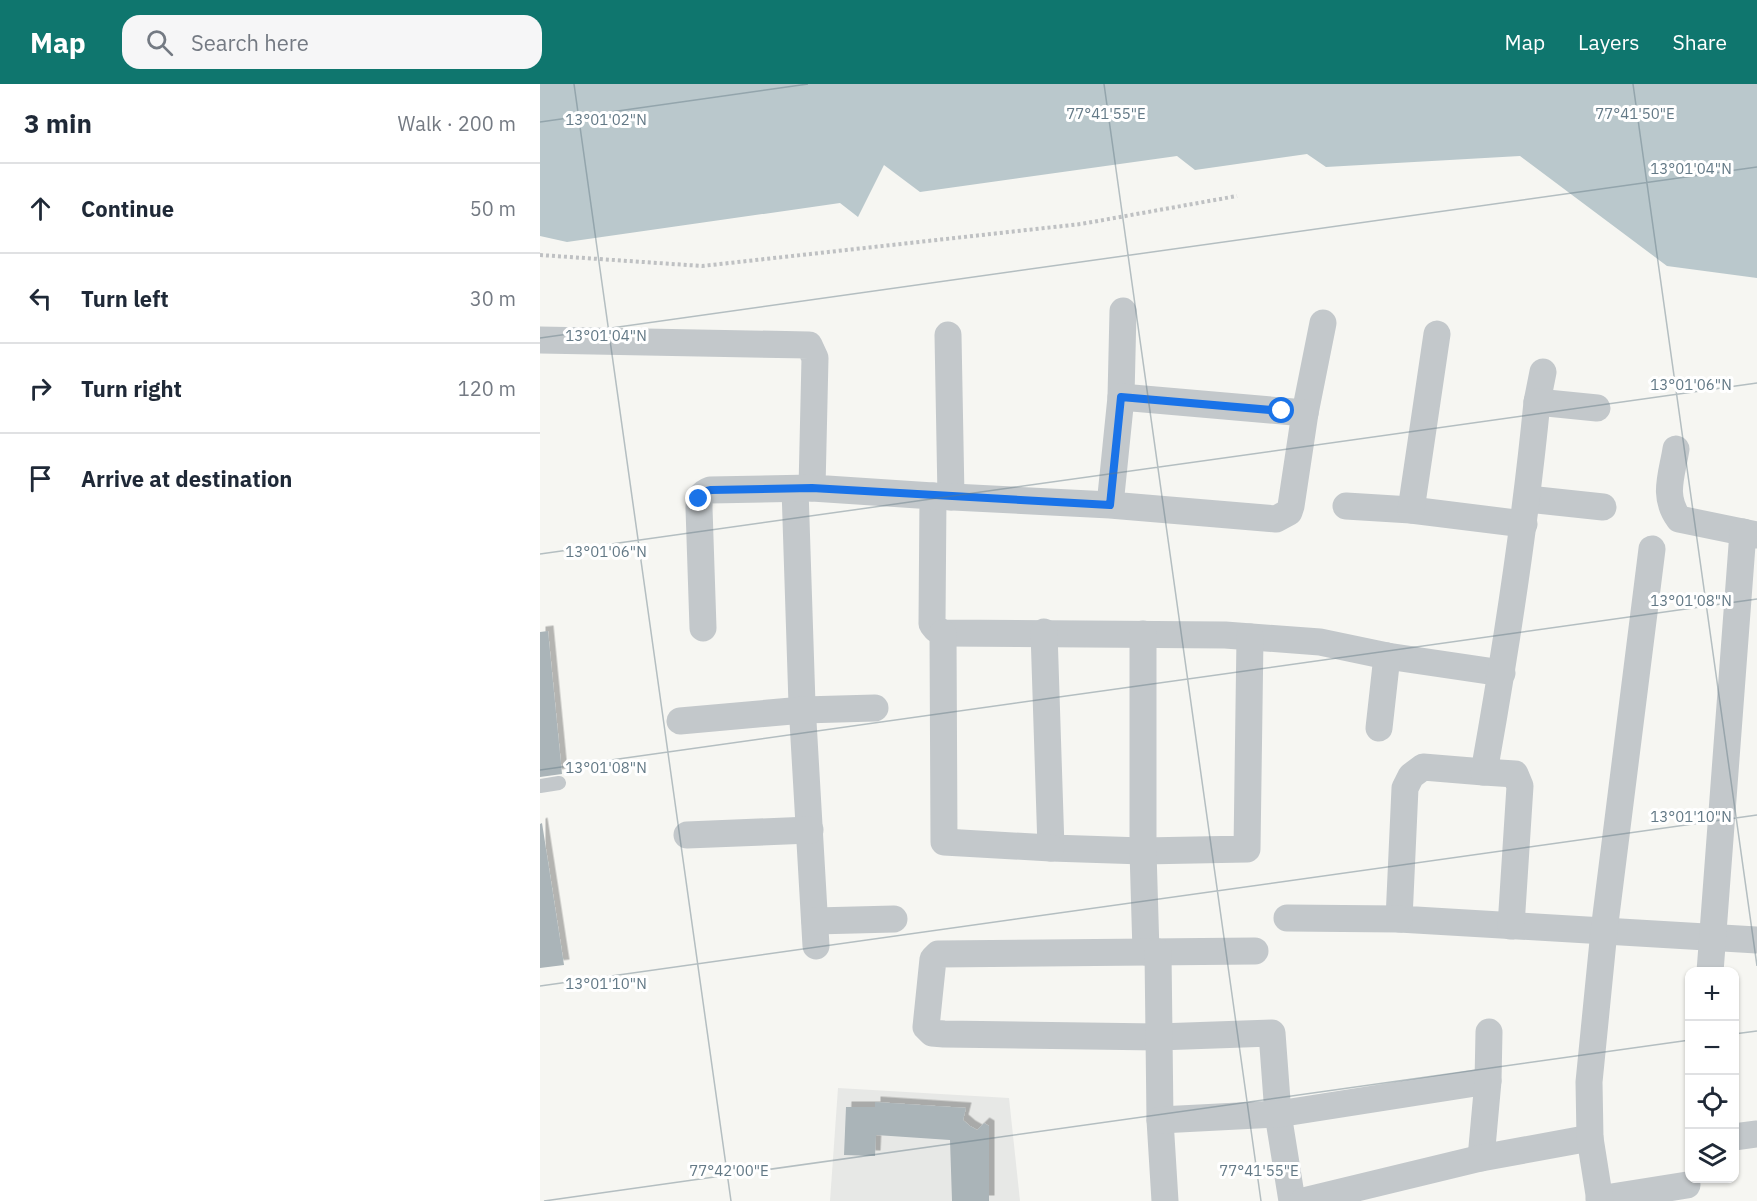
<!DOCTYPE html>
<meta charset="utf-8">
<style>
:root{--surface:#fff;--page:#f6f6f7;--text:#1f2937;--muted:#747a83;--line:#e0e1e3;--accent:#0f766e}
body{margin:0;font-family:"IBM Plex Sans",sans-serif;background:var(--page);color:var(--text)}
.controls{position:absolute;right:18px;bottom:18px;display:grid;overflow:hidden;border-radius:12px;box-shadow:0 2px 4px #0004}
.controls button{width:54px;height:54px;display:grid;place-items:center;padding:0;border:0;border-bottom:2px solid var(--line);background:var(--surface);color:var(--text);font:30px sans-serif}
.stop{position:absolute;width:18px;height:18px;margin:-14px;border:4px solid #1a73e8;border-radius:50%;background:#fff}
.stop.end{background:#1a73e8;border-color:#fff;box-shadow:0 2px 6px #0008}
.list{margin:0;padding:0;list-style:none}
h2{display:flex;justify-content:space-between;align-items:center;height:78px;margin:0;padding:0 24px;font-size:26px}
h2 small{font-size:20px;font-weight:400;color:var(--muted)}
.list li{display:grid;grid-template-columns:39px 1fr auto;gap:18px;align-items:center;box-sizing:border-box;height:90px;padding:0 24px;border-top:2px solid var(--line)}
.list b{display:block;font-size:22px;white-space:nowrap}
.list em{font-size:20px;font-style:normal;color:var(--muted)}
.icon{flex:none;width:33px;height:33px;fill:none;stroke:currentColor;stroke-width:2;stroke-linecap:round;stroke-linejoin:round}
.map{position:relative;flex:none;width:1217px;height:1117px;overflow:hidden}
header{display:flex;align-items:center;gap:36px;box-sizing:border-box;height:84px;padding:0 30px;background:var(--accent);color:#fff}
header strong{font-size:28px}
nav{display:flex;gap:33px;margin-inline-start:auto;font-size:21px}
.search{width:420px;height:54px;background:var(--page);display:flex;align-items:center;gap:15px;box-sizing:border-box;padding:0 21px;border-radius:18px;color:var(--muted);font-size:22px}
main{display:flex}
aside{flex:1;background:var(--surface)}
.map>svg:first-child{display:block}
</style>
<header>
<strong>Map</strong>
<div class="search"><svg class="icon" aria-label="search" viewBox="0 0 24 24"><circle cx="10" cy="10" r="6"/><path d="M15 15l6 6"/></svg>Search here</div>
<nav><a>Map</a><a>Layers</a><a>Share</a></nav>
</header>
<main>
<aside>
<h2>3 min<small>Walk · 200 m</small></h2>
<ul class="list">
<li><svg class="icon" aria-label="ahead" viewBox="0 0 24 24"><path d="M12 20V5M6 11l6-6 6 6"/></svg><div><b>Continue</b></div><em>50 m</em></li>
<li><svg class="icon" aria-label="left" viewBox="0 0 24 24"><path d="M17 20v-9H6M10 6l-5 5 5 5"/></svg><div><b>Turn left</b></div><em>30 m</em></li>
<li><svg class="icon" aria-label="right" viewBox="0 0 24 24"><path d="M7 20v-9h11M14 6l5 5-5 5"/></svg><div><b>Turn right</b></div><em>120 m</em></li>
<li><svg class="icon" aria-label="arrive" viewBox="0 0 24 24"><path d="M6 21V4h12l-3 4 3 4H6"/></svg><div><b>Arrive at destination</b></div></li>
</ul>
</aside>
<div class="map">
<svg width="1217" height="1117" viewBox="0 0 1217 1117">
<defs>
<filter id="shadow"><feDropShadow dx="5.5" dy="-5.5" stdDeviation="0" flood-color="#0004"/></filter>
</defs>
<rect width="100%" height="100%" fill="#f6f6f2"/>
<!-- built -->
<polygon fill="#e7e8e6" points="298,1004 469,1014 480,1117 290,1117"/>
<!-- water -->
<polygon fill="#bac8cc" points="0,0 1217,0 1217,194 1127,182 980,72 786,83 767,70 655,86 637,72 380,108 344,81 318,133 300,119 27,158 0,152"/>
<!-- building -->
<g fill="#aab4b8" filter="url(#shadow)">
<polygon points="8,547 22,690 0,693 0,548"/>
<polygon points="2,739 24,881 0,884 0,740"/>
<polygon points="335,1018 426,1024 423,1036 430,1042 437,1046 444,1039 449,1042 449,1117 412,1117 410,1056 336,1051 335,1072 304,1071 306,1023 335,1023"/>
</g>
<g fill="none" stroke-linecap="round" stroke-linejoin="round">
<!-- path -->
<polyline stroke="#bfc1c3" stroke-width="4" stroke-dasharray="3 3" stroke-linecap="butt" points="0,171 162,182 541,140 697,112"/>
<!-- service -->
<polyline stroke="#c3c8cb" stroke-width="14" points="0,702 19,699"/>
<!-- minor -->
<g stroke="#c3c8cb" stroke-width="27">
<polyline points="408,251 411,413"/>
<polyline points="0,256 269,261 275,274 272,404 393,412 392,540 396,545 403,549 685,551 780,558 847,572 962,589"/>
<polyline points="1003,288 997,318 1057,324"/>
<polyline points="581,313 583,227"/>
<polyline points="765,329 783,239"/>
<path d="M 1136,365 C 1132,391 1122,412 1139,435 L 1217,451"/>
<polyline points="255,405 262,620 276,862"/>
<polyline points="393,412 570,421 736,435 749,428 751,422 765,329 581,313 570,421"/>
<polyline points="988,415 1063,423"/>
<polyline points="806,422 871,426 984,440"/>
<polyline points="871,426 897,250"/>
<path d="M 163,544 L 159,424 C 159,414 161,409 170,406 L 272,404"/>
<polyline points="504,548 511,764 603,767 707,765 710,553"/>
<polyline points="403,549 404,758 511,764"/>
<polyline points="603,550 603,767 606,868"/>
<polyline points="140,637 263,626 335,624"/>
<polyline points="839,644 847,572"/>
<polyline points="944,688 883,683 871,692 865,704 859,835 1217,856"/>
<polyline points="147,751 270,746"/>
<polyline points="747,834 859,835"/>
<polyline points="275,837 354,835"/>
<path d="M 971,842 L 980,702 L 975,690 L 944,688 C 966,565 985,442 997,318"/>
<polyline points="715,867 398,870 393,875 386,943 392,949 404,950 618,953 732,949 738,1030 752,1117"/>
<polyline points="618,868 620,1036 625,1117"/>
<polyline points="1170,888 1203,448"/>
<polyline points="620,1036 738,1030 948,997"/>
<polyline points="1194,1053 1217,1050"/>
<polyline points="941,1074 948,997 949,948"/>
<polyline points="1059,1115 1147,1101"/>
<polyline points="763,1117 941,1074 1050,1054"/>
<polyline points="1060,1117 1050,1054 1049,998 1064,847 1112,465"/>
</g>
</g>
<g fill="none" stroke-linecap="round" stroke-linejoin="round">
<!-- route -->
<polyline stroke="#1a73e8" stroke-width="8" points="159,415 163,408 171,406 272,404 570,421 581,313 742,327"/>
</g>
<!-- ticks -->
<path fill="none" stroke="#637986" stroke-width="1.5" stroke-opacity="0.45" d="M 34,0 L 191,1117M 564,0 L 721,1117M 1093,0 L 1217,882M 0,38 L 268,0M 0,254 L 1217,83M 0,470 L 1217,299M 0,686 L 1217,515M 0,902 L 1217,731M 1194,950 L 1217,947M 4,1117 L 1150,956"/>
<g font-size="15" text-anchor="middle" fill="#637986" stroke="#fff" stroke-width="6" stroke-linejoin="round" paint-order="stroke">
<text x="566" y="35">77°41'55"E</text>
<text x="1095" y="35">77°41'50"E</text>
<text x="66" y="41">13°01'02"N</text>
<text x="1151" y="90">13°01'04"N</text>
<text x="66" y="257">13°01'04"N</text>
<text x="1151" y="306">13°01'06"N</text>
<text x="66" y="473">13°01'06"N</text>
<text x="1151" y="522">13°01'08"N</text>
<text x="66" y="689">13°01'08"N</text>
<text x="1151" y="738">13°01'10"N</text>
<text x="66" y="905">13°01'10"N</text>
<text x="189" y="1092">77°42'00"E</text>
<text x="719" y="1092">77°41'55"E</text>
</g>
</svg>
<div class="controls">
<button>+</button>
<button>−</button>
<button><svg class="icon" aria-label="locate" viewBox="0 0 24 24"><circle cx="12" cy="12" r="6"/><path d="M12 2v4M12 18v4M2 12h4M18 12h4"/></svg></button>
<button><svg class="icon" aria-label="layers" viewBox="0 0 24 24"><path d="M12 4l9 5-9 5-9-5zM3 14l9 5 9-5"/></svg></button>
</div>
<div class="stop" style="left:742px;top:327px"></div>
<div class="stop end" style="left:159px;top:415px"></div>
</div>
</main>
